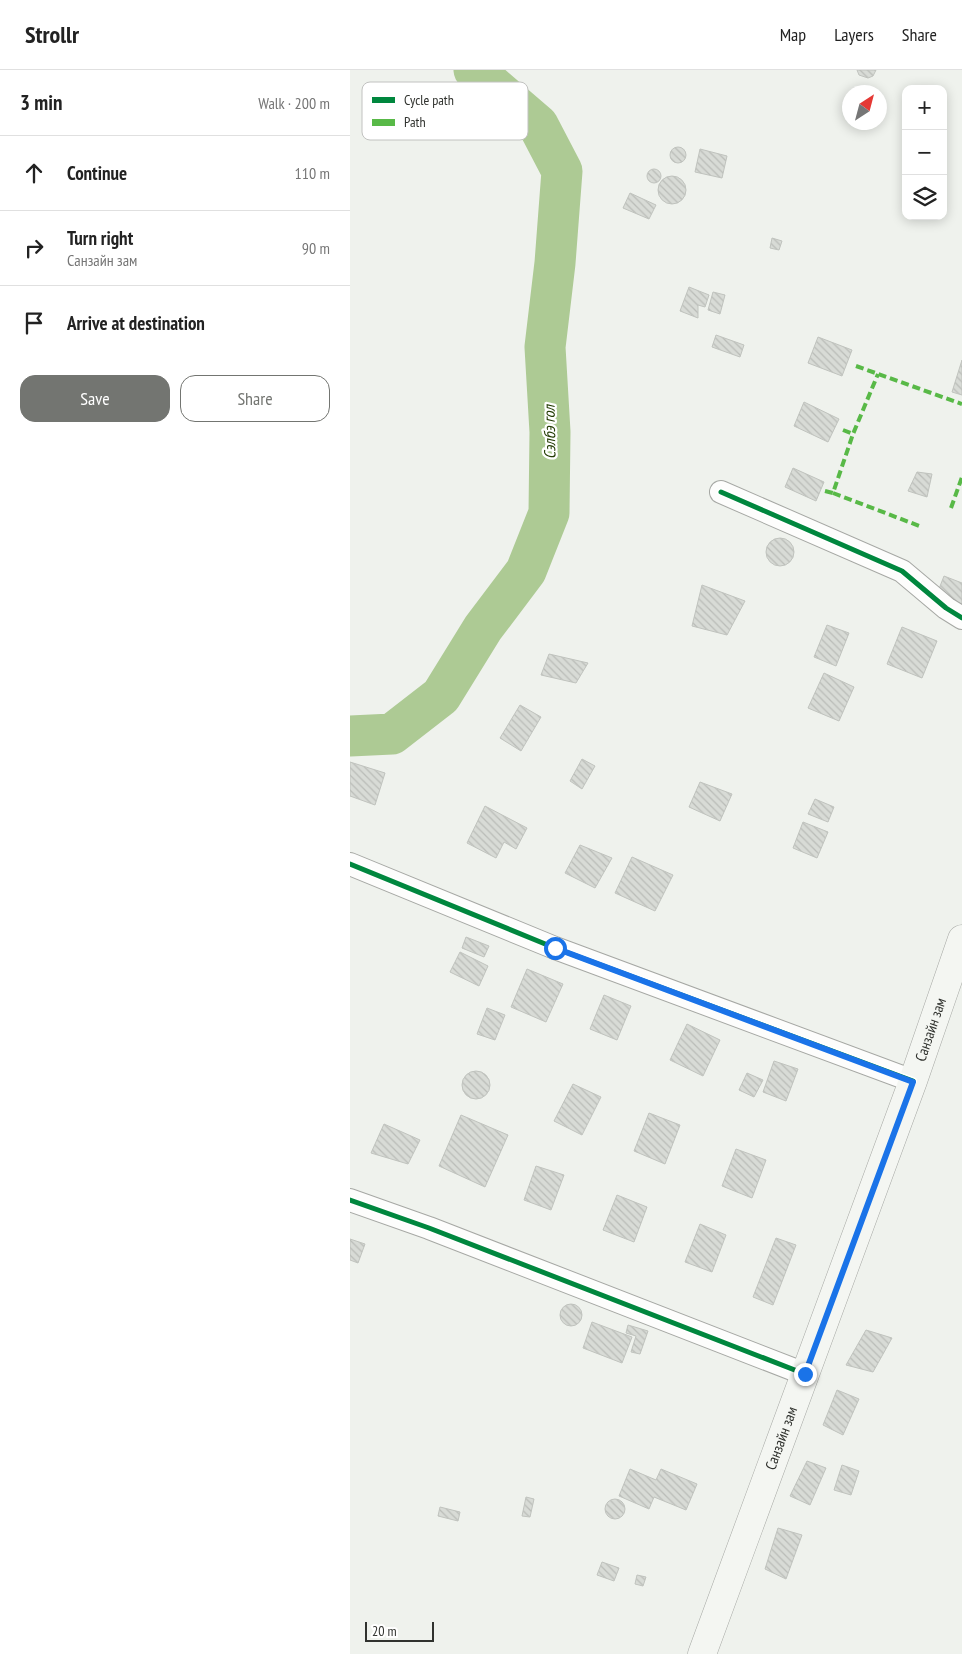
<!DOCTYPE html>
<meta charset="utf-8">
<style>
:root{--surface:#fff;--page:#f2f2f2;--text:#222;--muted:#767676;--line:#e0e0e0;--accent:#737571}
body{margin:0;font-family:"PT Sans Narrow",sans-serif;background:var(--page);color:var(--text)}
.controls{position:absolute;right:15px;top:15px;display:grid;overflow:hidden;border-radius:10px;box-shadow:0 2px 12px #0003}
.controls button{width:45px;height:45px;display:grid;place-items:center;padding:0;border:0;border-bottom:1px solid var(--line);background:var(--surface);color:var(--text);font:25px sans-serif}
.compass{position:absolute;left:492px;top:15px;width:45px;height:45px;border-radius:50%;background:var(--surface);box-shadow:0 2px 12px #0003;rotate:36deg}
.scale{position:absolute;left:15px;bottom:12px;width:69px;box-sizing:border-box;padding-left:5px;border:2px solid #30322e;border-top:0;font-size:14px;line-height:18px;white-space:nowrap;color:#30322e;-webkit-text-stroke:4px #fff;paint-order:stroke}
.stop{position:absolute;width:15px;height:15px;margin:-11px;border:4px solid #1a73e8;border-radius:50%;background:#fff}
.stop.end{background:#1a73e8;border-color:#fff;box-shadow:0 1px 5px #0008}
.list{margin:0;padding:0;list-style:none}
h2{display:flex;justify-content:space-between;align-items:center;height:65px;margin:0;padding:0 20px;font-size:21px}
h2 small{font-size:16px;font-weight:400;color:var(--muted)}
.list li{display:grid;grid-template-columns:32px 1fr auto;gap:15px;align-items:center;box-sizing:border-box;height:75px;padding:0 20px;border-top:1px solid var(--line)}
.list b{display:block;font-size:19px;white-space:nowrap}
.list p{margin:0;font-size:16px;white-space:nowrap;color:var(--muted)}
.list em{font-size:16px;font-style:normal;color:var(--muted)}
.actions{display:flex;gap:10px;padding:15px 20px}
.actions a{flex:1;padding:11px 0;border:1px solid var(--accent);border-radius:15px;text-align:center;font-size:18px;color:var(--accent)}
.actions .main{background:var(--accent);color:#fff}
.icon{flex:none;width:28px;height:28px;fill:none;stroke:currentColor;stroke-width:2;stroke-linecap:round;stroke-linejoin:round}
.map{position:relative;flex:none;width:612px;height:1584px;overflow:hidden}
header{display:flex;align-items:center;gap:30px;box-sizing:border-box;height:70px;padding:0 25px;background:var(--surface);border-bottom:1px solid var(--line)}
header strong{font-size:24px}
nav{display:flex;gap:28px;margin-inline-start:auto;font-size:18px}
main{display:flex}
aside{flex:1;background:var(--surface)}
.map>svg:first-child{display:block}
</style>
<header>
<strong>Strollr</strong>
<nav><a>Map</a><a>Layers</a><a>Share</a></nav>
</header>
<main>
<aside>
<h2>3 min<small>Walk · 200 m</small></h2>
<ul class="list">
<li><svg class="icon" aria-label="ahead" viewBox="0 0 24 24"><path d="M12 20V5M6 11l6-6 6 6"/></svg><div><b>Continue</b></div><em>110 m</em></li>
<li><svg class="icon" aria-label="right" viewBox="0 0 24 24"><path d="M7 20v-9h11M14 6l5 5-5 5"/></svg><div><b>Turn right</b><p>Санзайн зам</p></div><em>90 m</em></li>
<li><svg class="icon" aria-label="arrive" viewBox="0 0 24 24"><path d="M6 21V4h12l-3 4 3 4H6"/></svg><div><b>Arrive at destination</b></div></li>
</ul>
<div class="actions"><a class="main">Save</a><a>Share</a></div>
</aside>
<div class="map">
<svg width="612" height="1584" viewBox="0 0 612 1584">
<defs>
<pattern id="building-back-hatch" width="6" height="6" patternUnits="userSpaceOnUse" patternTransform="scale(1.25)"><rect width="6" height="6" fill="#d8dbd6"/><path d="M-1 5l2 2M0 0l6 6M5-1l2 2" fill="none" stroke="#babcb8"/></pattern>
</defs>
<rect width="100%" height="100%" fill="#eff2ed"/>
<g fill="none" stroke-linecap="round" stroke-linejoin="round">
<!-- river -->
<polyline stroke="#adca94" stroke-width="41" points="0,666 42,664 91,626 133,558 176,501 199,443 200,362 195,277 205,193 212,101 188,55 124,0"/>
</g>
<!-- building -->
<g fill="url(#building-back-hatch)" stroke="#c0c3be">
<polygon points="507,0 526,0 523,6 518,8 509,5"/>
<circle cx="328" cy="85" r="8"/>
<polygon points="350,79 377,86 372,108 345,102"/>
<circle cx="304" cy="106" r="7"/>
<circle cx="322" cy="120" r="14"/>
<polygon points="280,123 306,135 299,149 273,138"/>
<polygon points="422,168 432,171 429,180 420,178"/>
<polygon points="339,217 359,225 355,237 348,235 348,248 330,241"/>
<polygon points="363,222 375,225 370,244 358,240"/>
<polygon points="366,265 394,275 390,287 362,277"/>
<polygon points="468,267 502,280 492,306 458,293"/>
<polygon points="612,290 612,325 602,322"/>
<polygon points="454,332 489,349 478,372 444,356"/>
<polygon points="443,398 474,412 466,431 435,417"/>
<polygon points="567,402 582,404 577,427 558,421"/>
<circle cx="430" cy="482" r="14"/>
<polygon points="594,506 612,513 612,534 587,524"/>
<polygon points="352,515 395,531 377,565 342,556"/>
<polygon points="477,555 499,563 486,596 464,587"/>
<polygon points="552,557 587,571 572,608 537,594"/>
<polygon points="199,584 238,593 226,613 191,605"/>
<polygon points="474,603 504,617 489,651 458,638"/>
<polygon points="170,635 191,647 171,681 150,668"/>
<polygon points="232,689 245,696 232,719 220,711"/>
<polygon points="0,692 35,703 25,735 0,726"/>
<polygon points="350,712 382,724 370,751 339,737"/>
<polygon points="465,729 484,737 478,752 458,744"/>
<polygon points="135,736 177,758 166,779 154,772 146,788 117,773"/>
<polygon points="453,752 478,762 467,788 443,778"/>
<polygon points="230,775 262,788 245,818 215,803"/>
<polygon points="282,787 323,805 305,841 265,823"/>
<polygon points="116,867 139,876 134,887 112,878"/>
<polygon points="110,882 138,896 129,916 100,902"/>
<polygon points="177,899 213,914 196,952 161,937"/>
<polygon points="254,925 281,936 267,970 240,959"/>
<polygon points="137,938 155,945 145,970 127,964"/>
<polygon points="337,954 370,970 353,1006 320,990"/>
<polygon points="424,991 448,999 436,1031 413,1022"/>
<circle cx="126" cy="1015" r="14"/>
<polygon points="397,1003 413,1010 404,1027 389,1020"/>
<polygon points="223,1014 251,1027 232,1065 204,1051"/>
<polygon points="299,1043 330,1055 315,1094 284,1081"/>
<polygon points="111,1045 158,1065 135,1117 89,1096"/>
<polygon points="34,1054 70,1070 58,1094 21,1083"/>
<polygon points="386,1079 416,1090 402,1128 372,1116"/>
<polygon points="186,1096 214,1105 201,1140 174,1130"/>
<polygon points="267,1125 297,1137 284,1172 253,1160"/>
<polygon points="350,1154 376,1165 362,1202 335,1192"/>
<polygon points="426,1168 446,1175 423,1235 403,1227"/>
<polygon points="0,1169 15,1174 8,1193 0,1190"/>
<circle cx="221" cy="1245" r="11"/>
<polygon points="242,1252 282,1267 272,1293 233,1278"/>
<polygon points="278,1255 298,1261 290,1284 281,1282 286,1266 276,1263"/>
<polygon points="516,1260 542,1268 523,1302 496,1295"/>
<polygon points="487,1320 509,1329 493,1365 473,1355"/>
<polygon points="457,1391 476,1398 460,1435 440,1426"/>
<polygon points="492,1395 509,1401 501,1425 484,1420"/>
<polygon points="280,1399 306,1410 311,1399 347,1414 336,1440 304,1427 299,1439 269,1426"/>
<polygon points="176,1427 184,1429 180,1447 172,1446"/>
<circle cx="265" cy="1439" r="10"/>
<polygon points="90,1437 110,1442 108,1451 88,1446"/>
<polygon points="428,1458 452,1465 436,1509 415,1499"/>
<polygon points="252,1492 269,1498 264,1511 247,1505"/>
<polygon points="287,1505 296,1507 293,1516 285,1514"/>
</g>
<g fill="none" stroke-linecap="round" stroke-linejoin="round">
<!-- minor casing -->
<g stroke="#a6a8a4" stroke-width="24">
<g id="minor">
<polyline points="371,422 552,501 596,538 612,548"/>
<polyline points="0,794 205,878 563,1011"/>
<polyline points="0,1130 79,1158 455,1304"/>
</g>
</g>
<!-- secondary casing -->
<g stroke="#a6a8a4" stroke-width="29">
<g id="secondary">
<path id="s1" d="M 352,1584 L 563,1011 L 612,869"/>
</g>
</g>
<!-- minor -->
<use href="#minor" stroke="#fdfdfc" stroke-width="22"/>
<!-- secondary -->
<use href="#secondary" stroke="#f4f6f2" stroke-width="28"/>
<!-- quiet -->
<g stroke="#58b947" stroke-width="4" stroke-dasharray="8 4" stroke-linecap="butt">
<polyline points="506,296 612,334"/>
<polyline points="493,360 503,364 528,304"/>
<polyline points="475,421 483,423 503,364"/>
<polyline points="483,423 572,457"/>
<polyline points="601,438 612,407"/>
</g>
<!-- cycleway casing -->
<g stroke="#fff" stroke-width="8">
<g id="cycleway">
<polyline points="371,422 552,501 596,538 612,548"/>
<polyline points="0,794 205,878 563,1011"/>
<polyline points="0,1130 79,1158 455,1304"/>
</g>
</g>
<!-- cycleway -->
<use href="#cycleway" stroke="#00873e" stroke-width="5"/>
</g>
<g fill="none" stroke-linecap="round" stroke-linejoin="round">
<!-- route -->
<polyline stroke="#1a73e8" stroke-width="6" points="205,878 563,1012 455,1304"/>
</g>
<g text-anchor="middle" stroke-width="4.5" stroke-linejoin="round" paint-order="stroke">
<!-- street labels -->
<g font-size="15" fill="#30322e" stroke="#fff">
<text dy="5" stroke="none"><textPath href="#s1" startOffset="665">Санзайн зам</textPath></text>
<text dy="5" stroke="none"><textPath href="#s1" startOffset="230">Санзайн зам</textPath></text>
</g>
<!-- water labels -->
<g font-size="16" font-style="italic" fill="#223b03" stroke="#fff">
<text transform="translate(199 362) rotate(-91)" y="6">Сэлбэ гол</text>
</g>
</g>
<!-- legend -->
<rect x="12" y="12" width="166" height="58" rx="8" fill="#fff" stroke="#c1c2c0" stroke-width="1"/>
<rect x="22" y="27" width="23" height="6" fill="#00873e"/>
<rect x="22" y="49" width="23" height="7" fill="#58b947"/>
<g font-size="14" fill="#30322e">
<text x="54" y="35">Cycle path</text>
<text x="54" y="57">Path</text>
</g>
</svg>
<div class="controls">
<button>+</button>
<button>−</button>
<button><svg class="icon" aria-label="layers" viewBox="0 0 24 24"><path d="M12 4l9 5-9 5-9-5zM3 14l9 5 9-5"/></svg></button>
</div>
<svg class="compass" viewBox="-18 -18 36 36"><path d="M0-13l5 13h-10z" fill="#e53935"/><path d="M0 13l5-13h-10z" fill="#767676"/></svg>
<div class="scale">20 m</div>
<div class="stop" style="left:205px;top:878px"></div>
<div class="stop end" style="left:455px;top:1304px"></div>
</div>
</main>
